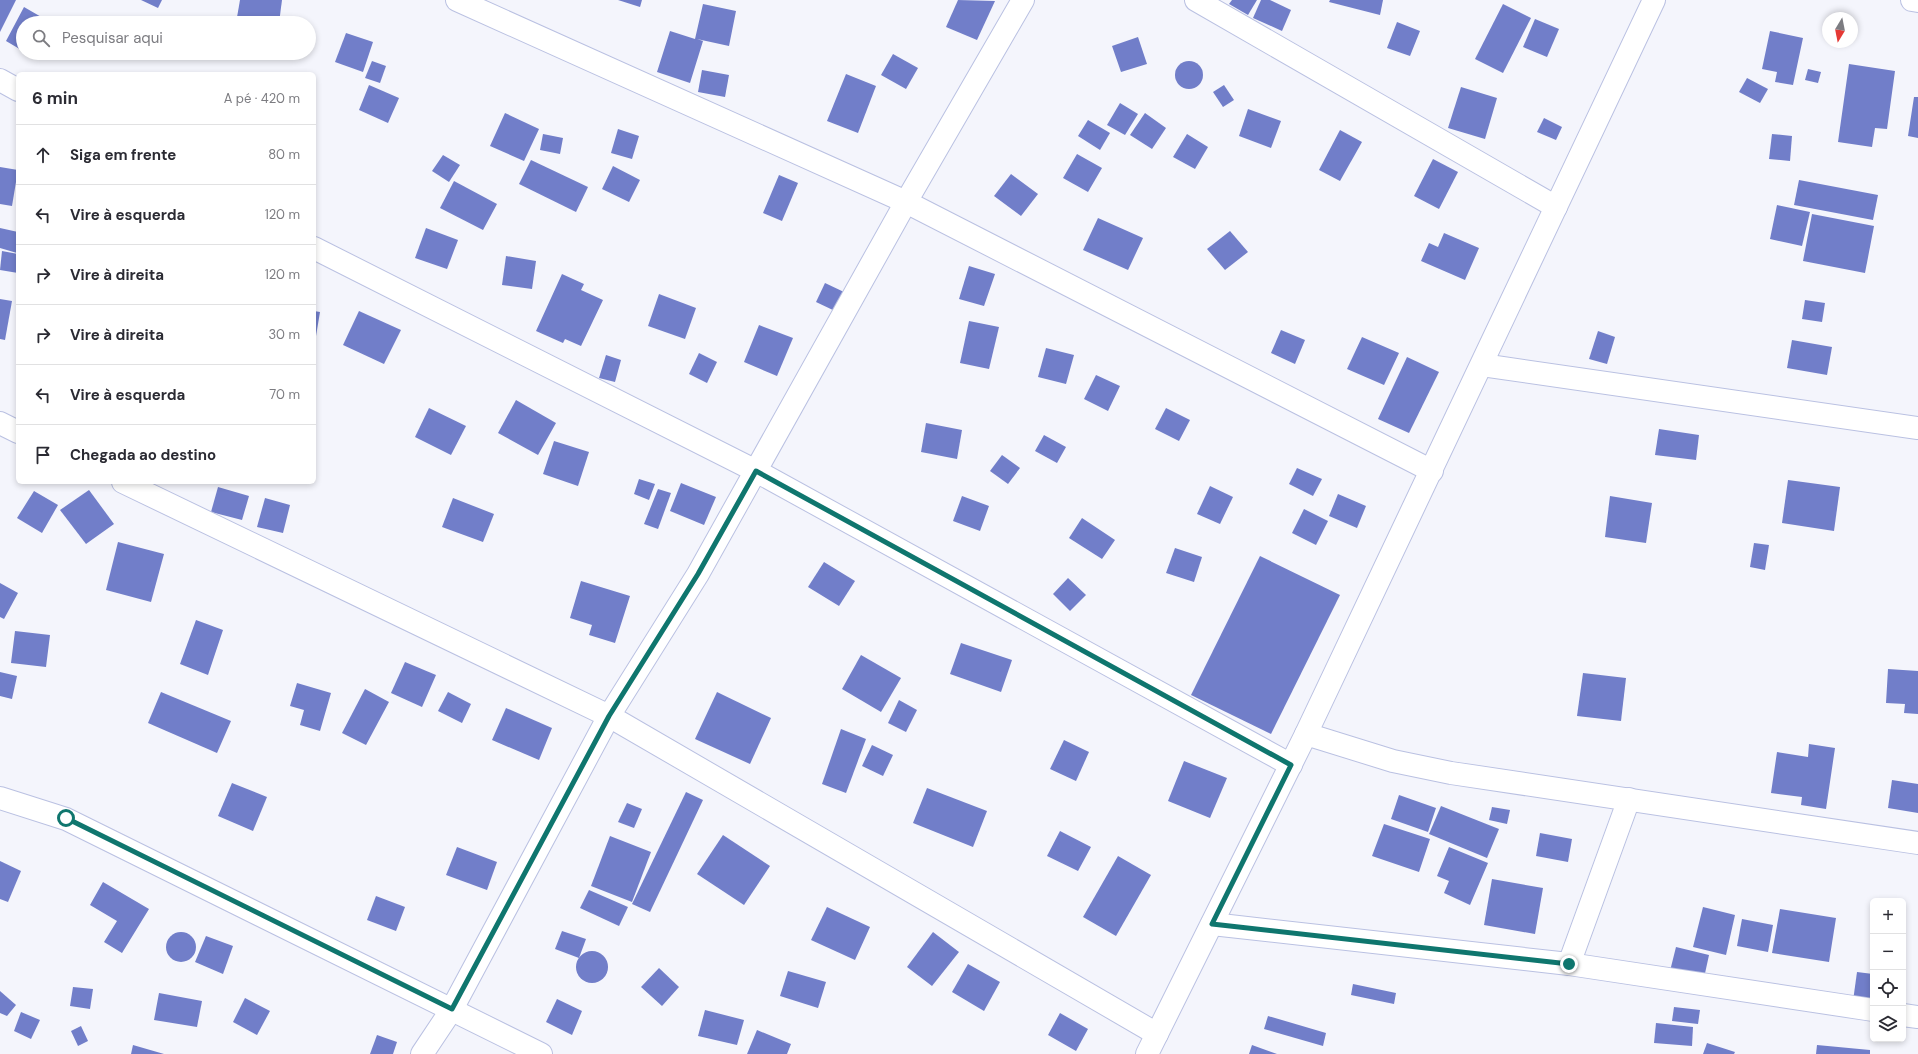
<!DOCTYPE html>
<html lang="pt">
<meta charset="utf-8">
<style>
:root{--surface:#fff;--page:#f2f2f3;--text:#2b2b33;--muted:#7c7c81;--line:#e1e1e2}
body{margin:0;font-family:"DM Sans",sans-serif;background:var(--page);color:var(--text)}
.controls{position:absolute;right:12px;bottom:12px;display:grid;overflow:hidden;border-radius:6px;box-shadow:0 2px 6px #0003}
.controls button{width:36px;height:36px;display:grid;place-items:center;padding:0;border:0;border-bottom:1px solid var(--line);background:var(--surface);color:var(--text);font:20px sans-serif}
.compass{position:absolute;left:1822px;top:12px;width:36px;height:36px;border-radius:50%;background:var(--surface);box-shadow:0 2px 6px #0003;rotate:190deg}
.stop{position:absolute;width:12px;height:12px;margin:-9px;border:3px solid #0f766e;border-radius:50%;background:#fff}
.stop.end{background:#0f766e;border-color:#fff;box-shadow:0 1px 4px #0008}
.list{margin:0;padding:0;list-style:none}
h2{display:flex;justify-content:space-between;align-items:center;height:52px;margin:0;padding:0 16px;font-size:17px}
h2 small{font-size:13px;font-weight:400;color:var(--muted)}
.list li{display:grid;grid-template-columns:26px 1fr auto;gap:12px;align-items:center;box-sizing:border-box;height:60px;padding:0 16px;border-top:1px solid var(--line)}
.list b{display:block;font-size:15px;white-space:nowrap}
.list em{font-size:13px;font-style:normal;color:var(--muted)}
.icon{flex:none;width:22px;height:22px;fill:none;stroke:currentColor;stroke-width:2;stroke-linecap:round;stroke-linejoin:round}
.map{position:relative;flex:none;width:1918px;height:1054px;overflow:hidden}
.search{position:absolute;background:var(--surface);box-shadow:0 2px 6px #0003;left:16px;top:16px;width:300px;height:44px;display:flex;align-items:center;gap:10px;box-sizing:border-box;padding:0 14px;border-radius:22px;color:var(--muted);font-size:15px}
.panel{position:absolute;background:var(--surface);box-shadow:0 2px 6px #0003;left:16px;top:72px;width:300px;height:412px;border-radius:6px}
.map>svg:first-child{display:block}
</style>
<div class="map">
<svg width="1918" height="1054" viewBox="0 0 1918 1054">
<rect width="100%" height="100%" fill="#f4f5fc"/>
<!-- building -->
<g fill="#717ec9">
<polygon points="0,0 16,0 0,32"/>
<polygon points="141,0 162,0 158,8"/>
<polygon points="240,0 282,0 279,23 236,23"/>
<polygon points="618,0 642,0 640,7"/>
<polygon points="958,0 995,1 977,40 946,27"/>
<polygon points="1232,0 1257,0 1248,15 1229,4"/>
<polygon points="1261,0 1270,0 1291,10 1282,31 1253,18"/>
<polygon points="1330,0 1383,0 1380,15 1329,2"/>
<polygon points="703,4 736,11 729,46 697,39 703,41 690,83 657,72 670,31 695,39"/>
<polygon points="1503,4 1531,18 1503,73 1475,59"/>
<polygon points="24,7 43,18 40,23 23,23 23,51 6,41"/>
<polygon points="1535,19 1559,29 1547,57 1523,47"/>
<polygon points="1397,22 1420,31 1410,56 1387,48"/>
<polygon points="1770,31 1803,38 1793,85 1775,82 1777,72 1762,69"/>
<polygon points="346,33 373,42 363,72 335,62"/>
<polygon points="1138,37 1147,64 1121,72 1112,46"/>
<polygon points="893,54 918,68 906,89 881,75"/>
<circle cx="1189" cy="75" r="14"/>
<polygon points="372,61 386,66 380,83 365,78"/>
<polygon points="1849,64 1895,71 1887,129 1875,128 1872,147 1838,142"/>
<polygon points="1808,69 1821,72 1818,83 1805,80"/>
<polygon points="702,70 729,75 725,97 698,92"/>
<polygon points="846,74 876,86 858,133 827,121"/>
<polygon points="1747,78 1768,89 1760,103 1739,92"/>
<polygon points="369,85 399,98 388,123 359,110"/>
<polygon points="1224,85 1234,100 1223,107 1213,92"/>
<polygon points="1461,87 1497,98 1485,139 1448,128"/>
<polygon points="1914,97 1918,97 1918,138 1908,136"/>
<polygon points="1120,103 1138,114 1125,135 1107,125"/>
<polygon points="1248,109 1281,121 1271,148 1239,136"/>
<polygon points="505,113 539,129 524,161 490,146"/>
<polygon points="1145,113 1166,128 1152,149 1130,135"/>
<polygon points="1544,118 1562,127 1556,140 1537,132"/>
<polygon points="1088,120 1110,133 1100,150 1078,136"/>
<polygon points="618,129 639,136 632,159 611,153"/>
<polygon points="1340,130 1362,142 1340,181 1319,170"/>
<polygon points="543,134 563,138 560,154 540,150"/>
<polygon points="1187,134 1208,147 1195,169 1173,157"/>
<polygon points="1772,134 1792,136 1790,161 1769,159"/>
<polygon points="1077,154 1102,168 1088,192 1063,178"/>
<polygon points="443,155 460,165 449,182 432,171"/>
<polygon points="1433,159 1458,172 1439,209 1414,196"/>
<polygon points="531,160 588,187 576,212 519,184"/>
<polygon points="613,166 640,180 629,202 602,189"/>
<polygon points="0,167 18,170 12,206 0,204"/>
<polygon points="1011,174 1038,194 1021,216 994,196"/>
<polygon points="779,175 798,183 782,221 763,213"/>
<polygon points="1799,180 1878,195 1873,220 1794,205"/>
<polygon points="454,181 497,204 483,230 440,208"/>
<polygon points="1777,205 1810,212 1802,246 1770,239"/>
<polygon points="1812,214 1874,226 1865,273 1803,261"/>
<polygon points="1098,218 1143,238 1128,270 1083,250"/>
<polygon points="0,228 18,232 17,253 0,248"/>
<polygon points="426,228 458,240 447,269 415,258"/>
<polygon points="1230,231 1248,252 1225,270 1207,249"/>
<polygon points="1444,233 1479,248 1465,280 1421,261 1429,243 1438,247"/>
<polygon points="2,251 18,254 18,273 0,270"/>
<polygon points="506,256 536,261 532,289 502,285"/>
<polygon points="969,266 995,274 984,306 959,299"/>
<polygon points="562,274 584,284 581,290 603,300 581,346 565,339 563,343 536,331"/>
<polygon points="825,283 844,292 835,311 816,302"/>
<polygon points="659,294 696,308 685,339 648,326"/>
<polygon points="0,299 12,301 5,340 0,339"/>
<polygon points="1805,300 1825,303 1822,322 1802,319"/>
<polygon points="314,311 320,312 315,342 314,342"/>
<polygon points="359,311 401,330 384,364 343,345"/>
<polygon points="969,321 999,327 989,369 960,363"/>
<polygon points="759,325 793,338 777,376 744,362"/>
<polygon points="1281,330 1305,340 1295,364 1271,353"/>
<polygon points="1598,331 1615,337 1607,364 1589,359"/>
<polygon points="1362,337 1399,353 1384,385 1347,369"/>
<polygon points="1792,340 1832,347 1827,375 1787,368"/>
<polygon points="1046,348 1074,355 1066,384 1038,377"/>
<polygon points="699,353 717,362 707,383 689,374"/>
<polygon points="606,355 621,360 615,382 599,378"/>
<polygon points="1407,357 1439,372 1409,433 1378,419"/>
<polygon points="1096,375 1120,386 1108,411 1084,399"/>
<polygon points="516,400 556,423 538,455 498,433"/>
<polygon points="429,408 466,426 451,455 415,437"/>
<polygon points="1166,408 1190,420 1179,441 1155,429"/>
<polygon points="926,423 962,430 957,459 921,452"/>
<polygon points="1659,429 1699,435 1696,460 1655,455"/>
<polygon points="1044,435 1066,447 1057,463 1035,451"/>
<polygon points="554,441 589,452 578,486 543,474"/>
<polygon points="1002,455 1020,468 1008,484 990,471"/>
<polygon points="1297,468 1322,479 1313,496 1289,484"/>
<polygon points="639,479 655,484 649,500 634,494"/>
<polygon points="1788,480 1840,487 1834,531 1782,523"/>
<polygon points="681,483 716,497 704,525 670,511"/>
<polygon points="1210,486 1233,497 1220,524 1197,514"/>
<polygon points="218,487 249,496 242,520 211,512"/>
<polygon points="658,489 671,493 658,529 644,524"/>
<polygon points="89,490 114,524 86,544 60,510"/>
<polygon points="34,491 58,505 42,533 17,518"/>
<polygon points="1338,494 1366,506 1357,528 1329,516"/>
<polygon points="962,496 989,506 980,531 953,521"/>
<polygon points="1610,496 1652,503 1646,543 1605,537"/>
<polygon points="265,498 290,505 283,533 257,527"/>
<polygon points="453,498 494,514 483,542 442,527"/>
<polygon points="1304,509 1328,521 1316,545 1292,533"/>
<polygon points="1082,518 1115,540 1102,559 1069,538"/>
<polygon points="118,542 164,554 151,602 106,590"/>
<polygon points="1754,543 1769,545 1765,570 1750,567"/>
<polygon points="1175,548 1202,557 1194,582 1166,573"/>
<polygon points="1260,556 1340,595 1271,734 1191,695"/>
<polygon points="824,562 855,581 839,606 808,587"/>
<polygon points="1068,578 1086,595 1070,611 1053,594"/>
<polygon points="581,581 630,596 615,643 589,635 592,625 570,618"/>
<polygon points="0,583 18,593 4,619 0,617"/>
<polygon points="196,620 223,630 208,675 180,664"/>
<polygon points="15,631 50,635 46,667 11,663"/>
<polygon points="961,643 1012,660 1001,692 950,674"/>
<polygon points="861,655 901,678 881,712 842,689"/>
<polygon points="405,662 436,675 422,707 391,693"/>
<polygon points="1888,669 1918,671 1918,714 1904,713 1905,704 1886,703"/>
<polygon points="0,672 17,676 12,699 0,696"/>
<polygon points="1583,673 1626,678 1621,721 1577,716"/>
<polygon points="297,683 331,693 320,731 300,725 304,710 290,706"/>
<polygon points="365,689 389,702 366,745 342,733"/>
<polygon points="161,692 231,721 217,753 148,723"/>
<polygon points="448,692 471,704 462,723 438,711"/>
<polygon points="717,692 771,718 750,764 695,739"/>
<polygon points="899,700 917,710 906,732 888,723"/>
<polygon points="506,708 552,728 539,760 492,740"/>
<polygon points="841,729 866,739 846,793 822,784"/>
<polygon points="1064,740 1089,752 1076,781 1050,769"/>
<polygon points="1809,744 1835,748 1826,809 1801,805 1802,797 1771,793 1777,752 1808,757"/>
<polygon points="872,745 893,755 883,776 862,766"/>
<polygon points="1184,761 1227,778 1210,818 1168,801"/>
<polygon points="1892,780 1918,784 1918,813 1888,808"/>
<polygon points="232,783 267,797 253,831 218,816"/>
<polygon points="927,788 987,811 973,847 913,823"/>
<polygon points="686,792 703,800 650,912 632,904"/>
<polygon points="1399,795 1436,808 1428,832 1391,819"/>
<polygon points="627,803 642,809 634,828 618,822"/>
<polygon points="1441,806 1499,829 1487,858 1429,834"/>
<polygon points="1492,807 1510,810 1507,824 1489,820"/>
<polygon points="1384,824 1430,839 1419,872 1372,856"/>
<polygon points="1060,831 1091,847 1078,871 1047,856"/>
<polygon points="1540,833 1572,839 1568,862 1536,856"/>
<polygon points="723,835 770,866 744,905 697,874"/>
<polygon points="610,836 651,852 632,902 591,886"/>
<polygon points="457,847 497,862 487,890 446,875"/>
<polygon points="1449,847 1488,863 1470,905 1444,893 1449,881 1437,876"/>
<polygon points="1118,856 1151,875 1116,936 1083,917"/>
<polygon points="0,861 21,871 8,902 0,899"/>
<polygon points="1492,879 1543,888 1535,934 1484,925"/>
<polygon points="103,882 149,909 122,953 104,942 117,921 90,905"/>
<polygon points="589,890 628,907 619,926 580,908"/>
<polygon points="376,896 405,907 396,931 367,920"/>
<polygon points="827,907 870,927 855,960 811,940"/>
<polygon points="1703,907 1735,915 1726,955 1693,947"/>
<polygon points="1780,909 1836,918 1829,962 1772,953"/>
<polygon points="1742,919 1773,925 1768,952 1737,946"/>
<polygon points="562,931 586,939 579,958 555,949"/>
<polygon points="933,932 959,952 932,986 907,967"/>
<circle cx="181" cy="947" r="15"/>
<polygon points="206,936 233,946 223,974 195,962"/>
<polygon points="1676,947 1709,955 1704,978 1670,971"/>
<circle cx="592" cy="967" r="16"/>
<polygon points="968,964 1000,982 984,1011 952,992"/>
<polygon points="659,968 679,987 662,1006 641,987"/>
<polygon points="788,971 826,982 818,1008 780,996"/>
<polygon points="1857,972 1873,974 1873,1004 1853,1001"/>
<polygon points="1353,984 1396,993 1394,1004 1351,995"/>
<polygon points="73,987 93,989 90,1009 70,1006"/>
<polygon points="0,991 16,1005 7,1016 0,1013"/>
<polygon points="159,993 202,1001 197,1027 154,1020"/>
<polygon points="245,998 270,1011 257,1035 233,1022"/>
<polygon points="557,999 582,1011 572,1035 546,1022"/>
<polygon points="1674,1007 1700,1010 1698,1024 1672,1021"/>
<polygon points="705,1010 744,1020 737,1045 698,1036"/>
<polygon points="21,1012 40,1020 31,1039 14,1031"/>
<polygon points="1060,1013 1088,1029 1076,1051 1048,1035"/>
<polygon points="1268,1016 1326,1033 1323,1046 1264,1029"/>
<polygon points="1656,1023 1693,1027 1692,1046 1654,1043"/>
<polygon points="81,1026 88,1041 78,1046 71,1031"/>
<polygon points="757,1030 791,1044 787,1054 747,1054"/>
<polygon points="377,1035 397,1042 393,1054 370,1054"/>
<polygon points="1707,1043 1735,1052 1734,1054 1703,1054"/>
<polygon points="133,1045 164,1054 131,1054"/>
<polygon points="1252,1045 1277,1054 1249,1054"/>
<polygon points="1817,1045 1870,1050 1870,1054 1816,1054"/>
</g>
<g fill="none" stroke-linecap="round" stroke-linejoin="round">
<!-- minor casing -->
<g stroke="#bac1e2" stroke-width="24">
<g id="minor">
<polyline points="457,0 906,202 1432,471"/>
<polyline points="1196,0 1556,207"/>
<polyline points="1912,0 1918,1"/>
<polyline points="0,80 18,90"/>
<polyline points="314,248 756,471 1291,765"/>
<polyline points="1482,365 1918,428"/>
<polyline points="0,423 18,432"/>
<polyline points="123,482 609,716 1157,1034"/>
<polyline points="1306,734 1393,761 1451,773 1918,843"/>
<polyline points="0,798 66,819 541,1054"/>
<polyline points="1212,924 1569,964 1873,1010"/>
<polyline points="1569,964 1629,799"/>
<polyline points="1903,1015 1918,1017"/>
<polyline points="422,1054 452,1009 609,716 698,574 906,202 1023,0"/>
<polyline points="1147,1054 1306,734 1654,0"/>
</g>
</g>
<!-- minor -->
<use href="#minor" stroke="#fff" stroke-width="22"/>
</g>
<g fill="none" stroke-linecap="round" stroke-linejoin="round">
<!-- route -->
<polyline stroke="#0f766e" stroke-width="5" points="66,818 452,1009 609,716 698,574 756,471 1291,765 1212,924 1569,964"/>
</g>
</svg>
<div class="controls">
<button>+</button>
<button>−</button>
<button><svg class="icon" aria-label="locate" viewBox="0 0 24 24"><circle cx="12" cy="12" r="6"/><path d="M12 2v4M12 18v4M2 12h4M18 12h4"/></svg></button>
<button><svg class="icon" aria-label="layers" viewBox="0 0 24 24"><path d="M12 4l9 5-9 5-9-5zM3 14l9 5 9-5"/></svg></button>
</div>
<svg class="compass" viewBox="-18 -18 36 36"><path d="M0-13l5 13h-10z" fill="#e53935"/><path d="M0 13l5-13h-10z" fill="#7c7c81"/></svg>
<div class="stop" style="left:66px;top:818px"></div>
<div class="stop end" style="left:1569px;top:964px"></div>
<div class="search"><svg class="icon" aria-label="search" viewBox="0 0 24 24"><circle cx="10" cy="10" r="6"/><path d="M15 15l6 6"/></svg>Pesquisar aqui</div>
<section class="panel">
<h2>6 min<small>A pé · 420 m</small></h2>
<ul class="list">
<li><svg class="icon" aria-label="ahead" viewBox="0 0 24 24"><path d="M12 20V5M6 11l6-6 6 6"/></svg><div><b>Siga em frente</b></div><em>80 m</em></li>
<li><svg class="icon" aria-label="left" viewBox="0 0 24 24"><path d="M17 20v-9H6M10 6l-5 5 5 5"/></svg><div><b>Vire à esquerda</b></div><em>120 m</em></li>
<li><svg class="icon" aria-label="right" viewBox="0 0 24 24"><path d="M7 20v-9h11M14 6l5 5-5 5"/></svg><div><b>Vire à direita</b></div><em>120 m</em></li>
<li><svg class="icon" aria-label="right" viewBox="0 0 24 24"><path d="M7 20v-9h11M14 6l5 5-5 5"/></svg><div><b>Vire à direita</b></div><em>30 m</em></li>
<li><svg class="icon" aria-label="left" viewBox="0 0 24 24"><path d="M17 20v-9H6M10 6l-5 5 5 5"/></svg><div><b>Vire à esquerda</b></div><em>70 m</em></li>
<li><svg class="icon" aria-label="arrive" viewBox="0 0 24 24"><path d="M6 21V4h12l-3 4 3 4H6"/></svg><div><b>Chegada ao destino</b></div></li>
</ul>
</section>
</div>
